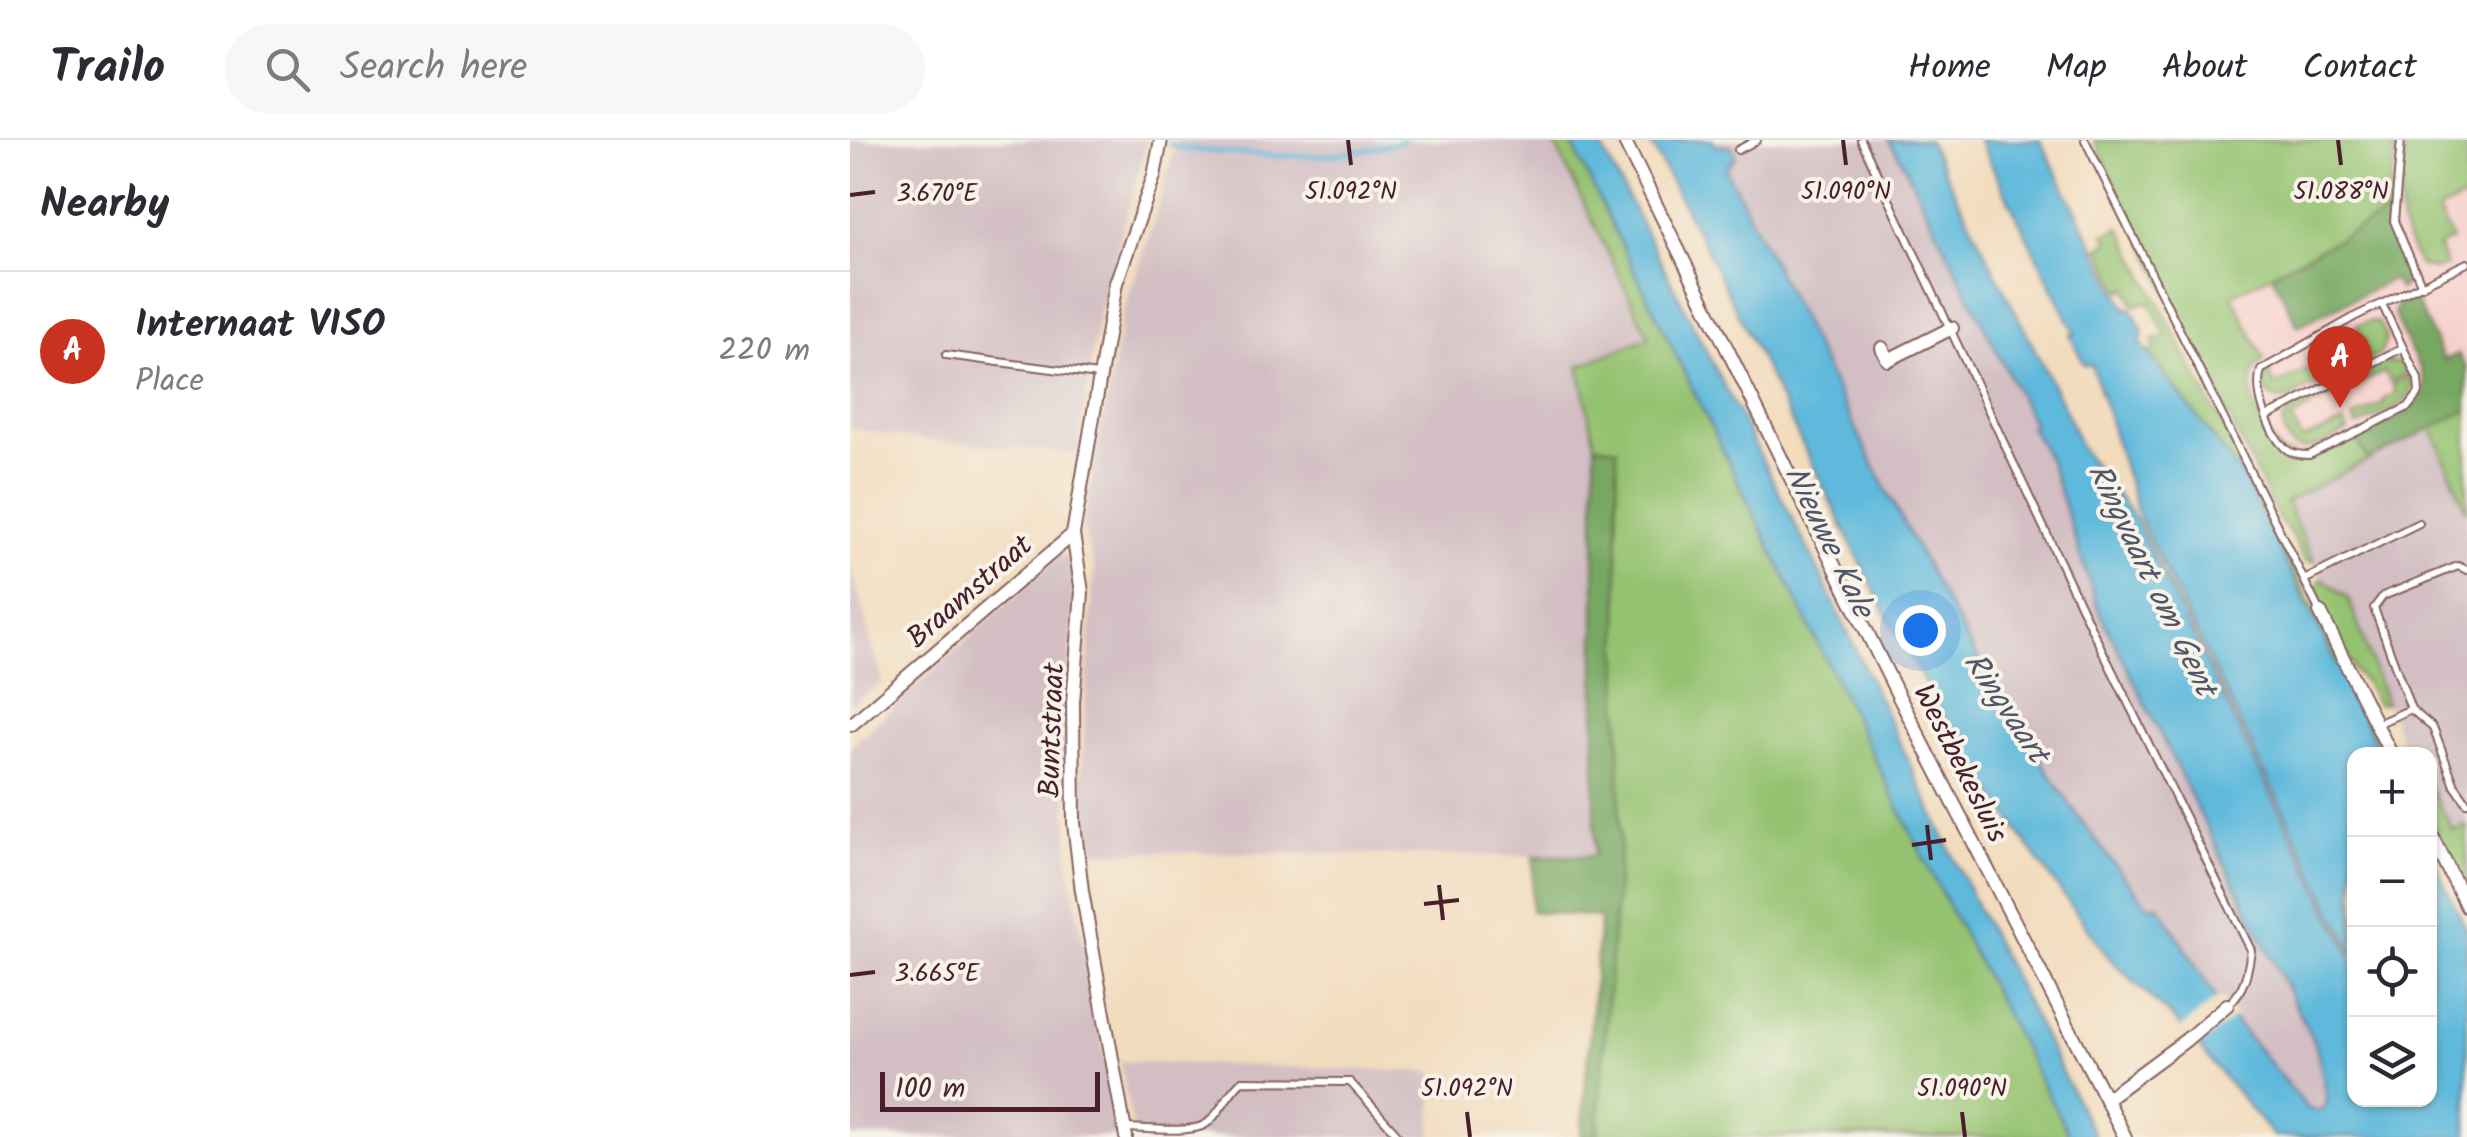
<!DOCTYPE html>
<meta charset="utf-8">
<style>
:root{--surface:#fff;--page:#f7f7f7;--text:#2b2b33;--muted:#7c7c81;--line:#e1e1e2;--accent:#c8321e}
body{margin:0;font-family:Kalam,sans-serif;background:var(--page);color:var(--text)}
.controls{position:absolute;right:30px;bottom:30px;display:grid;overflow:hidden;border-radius:20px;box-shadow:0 2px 8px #0004}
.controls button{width:90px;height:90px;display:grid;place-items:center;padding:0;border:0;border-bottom:2px solid var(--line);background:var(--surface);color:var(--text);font:50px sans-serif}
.scale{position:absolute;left:30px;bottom:25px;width:220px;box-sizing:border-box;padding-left:10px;border:5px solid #4a1f2b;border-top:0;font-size:28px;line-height:35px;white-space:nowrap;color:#4a1f2b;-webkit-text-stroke:8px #f7f3e8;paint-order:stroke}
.you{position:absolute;left:1070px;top:490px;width:35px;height:35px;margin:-25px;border:8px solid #fff;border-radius:50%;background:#1a73e8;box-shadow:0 0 0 15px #1a73e833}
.badge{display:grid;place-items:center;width:65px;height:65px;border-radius:50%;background:var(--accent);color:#fff;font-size:32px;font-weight:700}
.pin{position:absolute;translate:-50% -82px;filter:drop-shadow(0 2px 5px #0008)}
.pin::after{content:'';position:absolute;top:52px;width:35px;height:30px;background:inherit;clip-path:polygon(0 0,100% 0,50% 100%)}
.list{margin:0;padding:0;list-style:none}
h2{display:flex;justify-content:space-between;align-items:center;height:130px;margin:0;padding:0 40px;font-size:42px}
h2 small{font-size:32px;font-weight:400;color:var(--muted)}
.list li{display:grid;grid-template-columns:65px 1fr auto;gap:30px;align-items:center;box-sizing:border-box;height:160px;padding:0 40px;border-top:2px solid var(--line)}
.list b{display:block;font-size:38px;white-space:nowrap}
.list p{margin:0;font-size:32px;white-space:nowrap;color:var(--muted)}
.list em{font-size:32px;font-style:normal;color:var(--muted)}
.icon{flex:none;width:55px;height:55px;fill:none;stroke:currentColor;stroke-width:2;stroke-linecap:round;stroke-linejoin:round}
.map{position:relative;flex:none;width:1617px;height:997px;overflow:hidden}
header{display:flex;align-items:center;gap:60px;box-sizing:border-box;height:140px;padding:0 50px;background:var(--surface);border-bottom:2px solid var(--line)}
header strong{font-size:48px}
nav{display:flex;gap:55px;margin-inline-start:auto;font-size:35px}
.search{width:700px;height:90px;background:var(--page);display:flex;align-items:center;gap:25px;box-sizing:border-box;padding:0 35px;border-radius:55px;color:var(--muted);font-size:38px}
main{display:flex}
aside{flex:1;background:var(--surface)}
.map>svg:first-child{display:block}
</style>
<header>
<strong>Trailo</strong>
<div class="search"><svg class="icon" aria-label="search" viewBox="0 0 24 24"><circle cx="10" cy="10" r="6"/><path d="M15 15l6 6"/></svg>Search here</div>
<nav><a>Home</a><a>Map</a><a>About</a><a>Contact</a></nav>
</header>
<main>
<aside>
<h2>Nearby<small></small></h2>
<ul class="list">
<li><span class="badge">A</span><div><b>Internaat VISO</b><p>Place</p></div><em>220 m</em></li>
</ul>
</aside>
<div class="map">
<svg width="1617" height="997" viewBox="0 0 1617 997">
<rect width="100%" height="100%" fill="#f7f3e8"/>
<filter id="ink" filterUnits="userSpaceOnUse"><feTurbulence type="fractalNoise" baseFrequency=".01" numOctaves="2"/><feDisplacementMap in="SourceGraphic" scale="20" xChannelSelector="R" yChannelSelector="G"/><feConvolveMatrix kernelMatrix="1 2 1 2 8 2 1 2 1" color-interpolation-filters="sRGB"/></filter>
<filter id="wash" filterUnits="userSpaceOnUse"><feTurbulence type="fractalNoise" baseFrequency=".0048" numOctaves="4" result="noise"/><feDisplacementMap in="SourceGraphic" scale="40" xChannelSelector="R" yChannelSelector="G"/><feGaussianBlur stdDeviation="2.25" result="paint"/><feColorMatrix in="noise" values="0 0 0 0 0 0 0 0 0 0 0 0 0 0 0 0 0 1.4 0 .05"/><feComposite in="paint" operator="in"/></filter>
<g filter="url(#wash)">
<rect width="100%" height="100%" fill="#f2dcbd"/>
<!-- built -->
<polygon fill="#f7d0cc" points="1258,0 1617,0 1617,270 1436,362"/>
<!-- industrial -->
<g fill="#d2bec3">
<polygon points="0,0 297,0 249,172 227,314 49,297 0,288"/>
<polygon points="327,0 703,0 800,198 729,227 745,305 745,717 235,711 231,645 244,427 233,387 273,172 305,78"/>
<polygon points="862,0 1038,0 1051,19 1199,320 1248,469 1467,909 1478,961 1471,971 1458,969 1367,860 1309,765 1299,767 1279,744 1198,632 1145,549 1092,459 875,28 886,16 865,5"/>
<polygon points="1582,288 1617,373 1617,686 1604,690 1580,648 1580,614 1560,614 1548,593 1499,460 1472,438 1436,362"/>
<polygon points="215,415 221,422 224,446 214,591 219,724 269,997 0,997 0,607 209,416"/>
<polygon points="0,424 33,543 0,565"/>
<polygon points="270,921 584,932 581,997 285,997"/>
</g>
<!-- green -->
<g fill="#94c270" stroke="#6f704e" stroke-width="2.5">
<polygon points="703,0 720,0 1076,723 1220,997 747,997 770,704 767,308 745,305 729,226 799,197"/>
<path d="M 1244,0 L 1546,0 L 1538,73 L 1382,155 L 1414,219 C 1385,245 1411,288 1431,312 L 1460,320 L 1506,298 L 1518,320 L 1436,362 L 1464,422 L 1454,420 L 1441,394 L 1429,380 Z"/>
<path d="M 1556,0 L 1617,2 L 1617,57 L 1588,71 L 1602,100 L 1588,107 L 1596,126 L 1584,130 L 1569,125 C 1541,79 1551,50 1556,0 Z"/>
<polygon points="1270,87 1390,320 1536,614 1531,614 1395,340 1299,213 1306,209 1303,201 1316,195 1298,161 1285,166 1277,148 1271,151 1249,107 1259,102 1255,94"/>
<polygon points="1523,181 1528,182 1537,197 1531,213 1437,260 1423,258 1415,251 1414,234 1418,229 1424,246 1515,201 1506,185"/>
<path d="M 1534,222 L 1551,223 L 1558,232 L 1540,241 L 1535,232 L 1492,250 L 1493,253 L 1482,259 L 1480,256 L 1442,278 L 1452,300 L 1494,283 L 1498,291 C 1473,303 1435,329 1433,281 L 1438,271 Z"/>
<path d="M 1560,236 C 1570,265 1529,275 1507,286 L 1503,278 L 1534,263 L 1533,260 L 1546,253 L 1542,244 Z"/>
<polygon points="1617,270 1617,373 1582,288"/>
<polygon points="1472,438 1499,459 1536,563 1527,564 1514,541 1505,532 1468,459 1466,447"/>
<polygon points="1580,648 1603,690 1617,686 1617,746 1604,728 1580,681"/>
</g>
<!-- forest -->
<g fill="#77a862" stroke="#606446" stroke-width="2.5">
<path d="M 1538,73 C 1536,99 1560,118 1555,145 L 1550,150 L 1543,139 L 1448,186 L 1422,134 Z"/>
<path d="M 1564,157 L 1594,220 L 1608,214 L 1617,228 L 1617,270 L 1518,320 L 1506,298 C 1530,285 1588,268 1572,232 C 1563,212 1550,194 1544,174 L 1547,165 Z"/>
<polygon points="745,305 767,308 770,704 747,997 731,997 750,777 681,771 684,716 745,716"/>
</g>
<!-- water -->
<g fill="#5eb9dc" stroke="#546c84" stroke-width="2.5">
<polygon points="720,0 748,0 963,419 1127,767 1245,997 1220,997 1076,723"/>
<path d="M 799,0 L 862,0 L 865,5 L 882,7 L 886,16 L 876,29 C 972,216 1058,410 1170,588 C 1209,649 1250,712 1299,766 L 1308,764 L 1367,860 L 1458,969 L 1471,971 L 1478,961 L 1467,909 L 1248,469 L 1199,320 L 1180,286 L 1183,284 L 1051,19 L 1038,0 L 1078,0 L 1215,269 L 1230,307 L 1284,377 L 1504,821 L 1504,960 L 1580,960 L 1580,714 L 1617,790 L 1617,997 L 1424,997 L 1333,888 L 1259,818 L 1178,706 L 1099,585 L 1037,476 L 859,115 Z"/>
<polygon points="1129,0 1190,0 1276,169 1281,168 1294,194 1290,199 1292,205 1395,340 1531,614 1504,614 1504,814 1290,380 1242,225 1234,224 1220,195 1225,193"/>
</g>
<!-- pier -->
<polygon fill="#f2dcbd" points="1370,856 1386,876 1344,910 1328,890"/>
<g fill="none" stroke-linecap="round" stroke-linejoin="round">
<!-- stream -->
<path stroke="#5eb9dc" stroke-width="5" d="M 320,4 L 335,9 C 410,16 481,24 554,0"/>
</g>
</g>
<g filter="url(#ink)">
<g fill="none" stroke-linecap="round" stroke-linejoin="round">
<!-- lane casing -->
<g stroke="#85615e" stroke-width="10">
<g id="lane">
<path d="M 1011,0 L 1243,492 L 1401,810 C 1398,831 1395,850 1378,865"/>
<polyline points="1235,0 1469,470"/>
<polyline points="1551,0 1544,81 1572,146"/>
<polyline points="888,10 907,0"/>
<path d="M 1532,164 L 1568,239 L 1569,253 L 1558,267 L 1459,315 C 1451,315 1441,314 1435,308 C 1418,292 1404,251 1411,230 L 1506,176 L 1617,123"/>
<polyline points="96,215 248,235"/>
<polyline points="1418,276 1552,208"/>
<polyline points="1617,430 1608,426 1533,456 1524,468 1561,569 1583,588 1605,646 1617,663"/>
<polyline points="1454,440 1569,383"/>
<polyline points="1527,584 1561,569"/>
<path d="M 275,988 C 295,988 340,994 356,984 C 369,976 377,953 392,941 L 500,942 L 547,994"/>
</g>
</g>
<!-- street casing -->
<g stroke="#85615e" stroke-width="16">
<g id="street">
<polyline points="774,0 1049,557 1275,997"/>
<polyline points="1032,208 1038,220 1102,188"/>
<polyline points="1470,472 1541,614"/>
<polyline points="2,584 223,394"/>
<polyline points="1580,692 1617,767"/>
<polyline points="1256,959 1336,900 1377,865"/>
<polyline points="276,997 232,751 224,683 223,562 232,452 223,394 266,143 304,36 311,0"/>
</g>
</g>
<!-- lane -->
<use href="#lane" stroke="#fff" stroke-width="6"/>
<!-- street -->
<use href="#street" stroke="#fff" stroke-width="12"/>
</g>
</g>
<!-- ticks -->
<path fill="none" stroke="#4a1f2b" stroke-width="4" d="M 498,0 L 501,25M 993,0 L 996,25M 1488,0 L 1491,25M 0,55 L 25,52M 1077,685 L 1081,720M 1062,705 L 1096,700M 589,745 L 593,780M 574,764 L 609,760M 0,835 L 25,832M 617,972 L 620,997M 1112,972 L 1115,997"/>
<g text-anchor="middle" stroke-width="8" stroke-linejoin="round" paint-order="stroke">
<!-- street labels -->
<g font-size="30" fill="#4a1f2b" stroke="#f7f3e8">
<text transform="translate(119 451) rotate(-41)" y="10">Braamstraat</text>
<text transform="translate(201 590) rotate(-88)" y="10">Buntstraat</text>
<text transform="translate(1111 623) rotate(63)" y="10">Westbekesluis</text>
</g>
<!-- water labels -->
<g font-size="32" font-style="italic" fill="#515569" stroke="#f7f3e8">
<text transform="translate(980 401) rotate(64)" y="11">Nieuwe Kale</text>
<text transform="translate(1303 439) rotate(64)" y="11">Ringvaart om Gent</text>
<text transform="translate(1157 567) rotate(56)" y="11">Ringvaart</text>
</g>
</g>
<g font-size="25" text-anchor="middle" fill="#4a1f2b" stroke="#f7f3e8" stroke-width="8" stroke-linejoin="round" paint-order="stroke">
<text x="501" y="59">51.092°N</text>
<text x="996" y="59">51.090°N</text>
<text x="1491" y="59">51.088°N</text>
<text x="87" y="61">3.670°E</text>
<text x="87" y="841">3.665°E</text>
<text x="617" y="956">51.092°N</text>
<text x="1112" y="956">51.090°N</text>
</g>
</svg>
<div class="controls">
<button>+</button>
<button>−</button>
<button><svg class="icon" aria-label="locate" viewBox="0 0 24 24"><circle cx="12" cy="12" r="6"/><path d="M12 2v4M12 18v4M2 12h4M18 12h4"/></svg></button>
<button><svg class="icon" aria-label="layers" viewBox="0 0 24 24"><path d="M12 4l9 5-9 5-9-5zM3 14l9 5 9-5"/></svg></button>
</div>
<div class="scale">100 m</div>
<div class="you"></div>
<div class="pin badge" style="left:1490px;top:268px">A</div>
</div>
</main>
